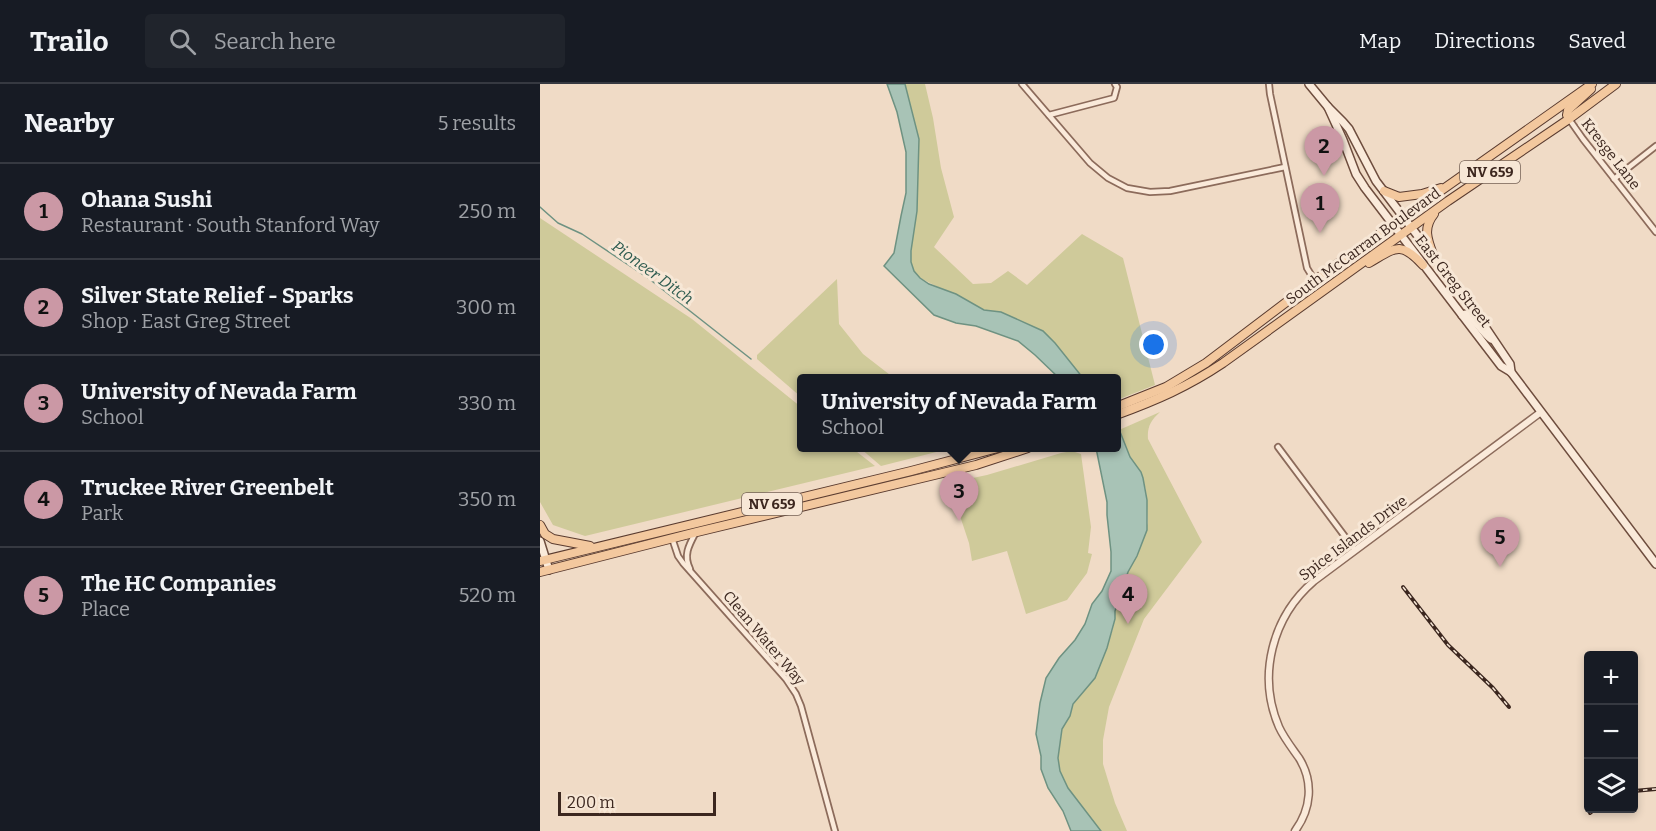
<!DOCTYPE html>
<meta charset="utf-8">
<style>
:root{--surface:#171b24;--page:#20242c;--text:#f1f3f6;--muted:#9ea1a6;--line:#363941;--accent:#cb98a5}
body{margin:0;font-family:Bitter,serif;background:var(--page);color:var(--text)}
.controls{position:absolute;right:18px;bottom:18px;display:grid;overflow:hidden;border-radius:6px;box-shadow:0 3px 9px #0003}
.controls button{width:54px;height:54px;display:grid;place-items:center;padding:0;border:0;border-bottom:2px solid var(--line);background:var(--surface);color:var(--text);font:30px sans-serif}
.scale{position:absolute;left:18px;bottom:15px;width:158px;box-sizing:border-box;padding-left:6px;border:3px solid #3c271f;border-top:0;font-size:16px;line-height:21px;white-space:nowrap;color:#3c271f;-webkit-text-stroke:4px #f7e7d6;paint-order:stroke}
.you{position:absolute;left:614px;top:261px;width:21px;height:21px;margin:-15px;border:4px solid #fff;border-radius:50%;background:#1a73e8;box-shadow:0 0 0 9px #1a73e833}
.badge{display:grid;place-items:center;width:39px;height:39px;border-radius:50%;background:var(--accent);color:#111;font-size:20px;font-weight:700}
.pin{position:absolute;translate:-50% -50px;filter:drop-shadow(0 2px 3px #0008)}
.pin::after{content:'';position:absolute;top:32px;width:21px;height:18px;background:inherit;clip-path:polygon(0 0,100% 0,50% 100%)}
.popup{position:absolute;left:257px;top:290px;width:324px;height:78px;box-sizing:border-box;display:grid;place-content:center;border-radius:6px;background:var(--surface);filter:drop-shadow(0 2px 4px #0005);font-size:20px;white-space:nowrap;color:var(--muted)}
.popup b{font-size:22px;color:var(--text)}
.popup::after{content:'';position:absolute;left:50%;top:100%;margin-left:-12px;border:12px solid transparent;border-top-color:var(--surface)}
.list{margin:0;padding:0;list-style:none}
h2{display:flex;justify-content:space-between;align-items:center;height:78px;margin:0;padding:0 24px;font-size:26px}
h2 small{font-size:20px;font-weight:400;color:var(--muted)}
.list li{display:grid;grid-template-columns:39px 1fr auto;gap:18px;align-items:center;box-sizing:border-box;height:96px;padding:0 24px;border-top:2px solid var(--line)}
.list b{display:block;font-size:22px;white-space:nowrap}
.list p{margin:0;font-size:20px;white-space:nowrap;color:var(--muted)}
.list em{font-size:20px;font-style:normal;color:var(--muted)}
.icon{flex:none;width:33px;height:33px;fill:none;stroke:currentColor;stroke-width:2;stroke-linecap:round;stroke-linejoin:round}
.map{position:relative;flex:none;width:1116px;height:747px;overflow:hidden}
header{display:flex;align-items:center;gap:36px;box-sizing:border-box;height:84px;padding:0 30px;background:var(--surface);border-bottom:2px solid var(--line)}
header strong{font-size:28px}
nav{display:flex;gap:33px;margin-inline-start:auto;font-size:21px}
.search{width:420px;height:54px;background:var(--page);display:flex;align-items:center;gap:15px;box-sizing:border-box;padding:0 21px;border-radius:6px;color:var(--muted);font-size:22px}
main{display:flex}
aside{flex:1;background:var(--surface)}
.map>svg:first-child{display:block}
</style>
<header>
<strong>Trailo</strong>
<div class="search"><svg class="icon" aria-label="search" viewBox="0 0 24 24"><circle cx="10" cy="10" r="6"/><path d="M15 15l6 6"/></svg>Search here</div>
<nav><a>Map</a><a>Directions</a><a>Saved</a></nav>
</header>
<main>
<aside>
<h2>Nearby<small>5 results</small></h2>
<ul class="list">
<li><span class="badge">1</span><div><b>Ohana Sushi</b><p>Restaurant · South Stanford Way</p></div><em>250 m</em></li>
<li><span class="badge">2</span><div><b>Silver State Relief - Sparks</b><p>Shop · East Greg Street</p></div><em>300 m</em></li>
<li><span class="badge">3</span><div><b>University of Nevada Farm</b><p>School</p></div><em>330 m</em></li>
<li><span class="badge">4</span><div><b>Truckee River Greenbelt</b><p>Park</p></div><em>350 m</em></li>
<li><span class="badge">5</span><div><b>The HC Companies</b><p>Place</p></div><em>520 m</em></li>
</ul>
</aside>
<div class="map">
<svg width="1116" height="747" viewBox="0 0 1116 747">
<rect width="100%" height="100%" fill="#f0dbc6"/>
<!-- green -->
<g fill="#cfca9a">
<polygon points="365,0 385,0 393,34 401,84 414,133 394,163 433,200 451,199 468,187 487,201 542,150 583,174 615,301 577,316 576,294 543,294 515,259 461,228 444,226 416,210 404,206 380,194 374,187 371,178 371,169 377,103 379,55"/>
<polygon points="0,134 152,235 261,323 262,364 312,364 335,382 45,452 13,441 0,418"/>
<polygon points="297,195 299,240 323,270 354,294 262,294 261,313 217,275 217,271"/>
<path d="M 620,328 C 611,336 607,343 608,355 L 662,458 L 604,535 L 569,623 L 563,656 L 563,680 L 575,719 L 587,747 L 561,747 L 528,704 L 520,687 L 518,674 L 522,645 L 530,632 L 533,620 L 555,594 L 563,574 L 573,545 L 575,527 L 588,488 L 608,439 L 606,406 L 601,388 L 590,373 L 579,346 Z"/>
<polygon points="320,364 412,364 341,382"/>
<polygon points="532,367 541,370 551,443 548,469 552,470 547,489 527,516 486,530 467,467 432,477 429,459 409,399 447,391 521,369"/>
</g>
<!-- water -->
<g fill="#a8c3b6" stroke="#6e9282" stroke-width="1.5">
<polygon points="347,0 365,0 379,55 377,127 371,167 371,178 374,187 380,194 389,200 416,210 444,226 461,228 503,247 515,259 543,294 519,294 495,271 478,257 436,242 416,239 394,231 344,182 354,169 361,132 366,109 366,68 357,28"/>
<polygon points="577,340 590,373 601,388 603,394 607,416 607,446 597,472 588,488 575,527 575,535 567,564 555,594 533,620 530,632 522,645 518,674 520,687 528,704 561,747 531,747 523,727 508,704 501,685 501,672 496,650 500,619 506,594 519,574 535,556 545,540 552,520 562,507 571,487 571,468 567,431 567,418 556,364 576,364"/>
</g>
<g fill="none" stroke-linecap="round" stroke-linejoin="round">
<!-- stream -->
<polyline stroke="#6e9282" stroke-width="1.5" points="0,123 18,139 42,150 108,194 211,275"/>
<!-- minor casing -->
<g stroke="#8c6b5b" stroke-width="8">
<g id="minor">
<polyline points="482,0 550,79 568,94 587,104 610,108 630,107 745,83"/>
<polyline points="729,0 730,10 767,184 775,197"/>
<polyline points="509,31 574,14 577,3 575,0"/>
<polyline points="1029,35 1043,55 1116,148"/>
<polyline points="1074,95 1116,62"/>
<polyline points="738,363 815,466"/>
<polyline points="132,454 138,472 143,479 246,595 256,610 261,622 295,747"/>
<path d="M 150,485 C 143,471 149,461 156,448"/>
</g>
</g>
<!-- tertiary casing -->
<g stroke="#8c6b5b" stroke-width="9">
<path id="tertiary" d="M 755,747 C 771,725 774,698 759,674 C 752,664 744,654 739,643 C 717,592 732,533 774,497 L 1001,328"/>
</g>
<!-- secondary casing -->
<g stroke="#6e4d3e" stroke-width="10">
<g id="secondary">
<polyline points="769,0 788,23 803,38 809,45 836,97 931,222 970,280 971,288"/>
<polyline points="788,23 803,56 816,90 825,104 961,282 971,288 1116,480"/>
<path d="M 922,231 L 926,230 C 936,236 942,248 951,255"/>
<polyline points="0,457 9,486"/>
</g>
</g>
<!-- primary casing -->
<g stroke="#5a3b2f" stroke-width="10">
<g id="primary">
<polyline points="1029,35 1027,31 1028,26 1051,5"/>
<polyline points="844,107 859,113 882,110 901,104"/>
<path d="M 894,173 C 888,157 882,145 894,130"/>
<path d="M 829,179 C 855,164 860,156 883,181"/>
<polyline points="576,323 626,303 666,279 790,185 1052,0"/>
<path d="M 576,331 C 617,316 647,303 683,279 L 908,117 L 1029,35 L 1076,0"/>
<polyline points="0,441 5,450 13,455 50,462"/>
<polyline points="0,477 371,387 458,364"/>
<polyline points="0,488 157,448 436,381 488,364"/>
</g>
</g>
<!-- minor -->
<use href="#minor" stroke="#faeada" stroke-width="4.5"/>
<!-- tertiary -->
<use href="#tertiary" stroke="#faeada" stroke-width="6"/>
<!-- secondary -->
<use href="#secondary" stroke="#faeada" stroke-width="7"/>
<!-- primary -->
<use href="#primary" stroke="#f3c89e" stroke-width="8"/>
<!-- rail casing -->
<g stroke="#3c271f" stroke-width="4">
<g id="rail">
<polyline points="863,503 908,561 953,604 969,623"/>
<polyline points="1094,707 1116,705"/>
<polyline points="1050,729 1056,724"/>
</g>
</g>
<!-- rail -->
<use href="#rail" stroke="#f7e7d6" stroke-width="1.5" stroke-dasharray="4.5" stroke-linecap="butt"/>
</g>
<g text-anchor="middle" stroke-width="6" stroke-linejoin="round" paint-order="stroke">
<!-- shield labels -->
<g fill="#f7e7d6" stroke="#746156" stroke-width="1.5">
<rect x="920" y="77" width="60" height="22" rx="4.5"/>
<rect x="202" y="409" width="60" height="22" rx="4.5"/>
</g>
<g font-size="14" font-weight="bold" fill="#3c271f">
<text x="950" y="93">NV 659</text>
<text x="232" y="425">NV 659</text>
</g>
<!-- street labels -->
<g font-size="15" fill="#3c271f" stroke="#f7e7d6">
<text transform="translate(1071 70) rotate(52)" y="5">Kresge Lane</text>
<text transform="translate(823 162) rotate(-36)" y="5">South McCarran Boulevard</text>
<text transform="translate(913 197) rotate(52)" y="5">East Greg Street</text>
<text transform="translate(813 454) rotate(-37)" y="5">Spice Islands Drive</text>
<text transform="translate(224 554) rotate(50)" y="5">Clean Water Way</text>
</g>
<!-- water labels -->
<g font-size="16" font-style="italic" fill="#2e5c50" stroke="#f7e7d6">
<text transform="translate(113 188) rotate(36)" y="6">Pioneer Ditch</text>
</g>
</g>
</svg>
<div class="controls">
<button>+</button>
<button>−</button>
<button><svg class="icon" aria-label="layers" viewBox="0 0 24 24"><path d="M12 4l9 5-9 5-9-5zM3 14l9 5 9-5"/></svg></button>
</div>
<div class="scale">200 m</div>
<div class="you"></div>
<div class="pin badge" style="left:780px;top:149px">1</div>
<div class="pin badge" style="left:784px;top:92px">2</div>
<div class="pin badge" style="left:419px;top:437px">3</div>
<div class="popup"><b>University of Nevada Farm</b>School</div>
<div class="pin badge" style="left:588px;top:540px">4</div>
<div class="pin badge" style="left:960px;top:483px">5</div>
</div>
</main>
